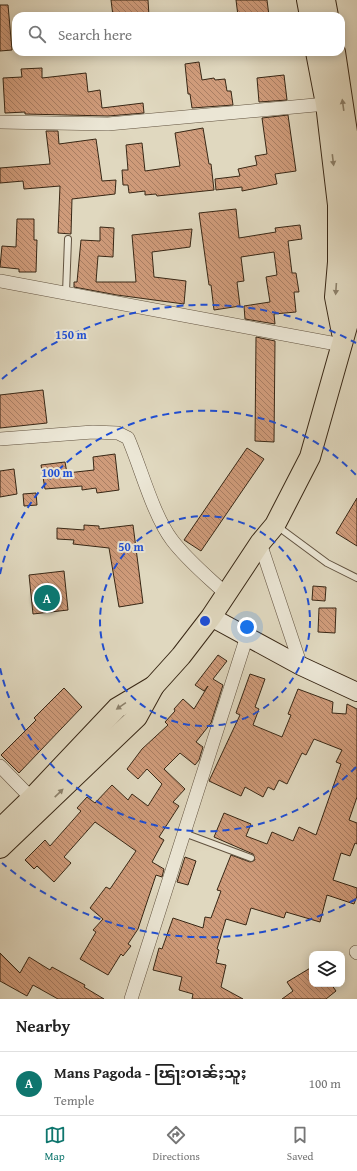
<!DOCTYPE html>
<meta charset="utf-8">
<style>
:root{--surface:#fff;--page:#f6f6f6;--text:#222;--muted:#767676;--line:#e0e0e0;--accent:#0f766e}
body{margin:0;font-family:"Gentium Book Plus","Noto Sans Myanmar",serif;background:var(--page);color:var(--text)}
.controls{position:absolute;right:12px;bottom:12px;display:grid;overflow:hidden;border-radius:8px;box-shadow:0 2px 10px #0003}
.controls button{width:36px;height:36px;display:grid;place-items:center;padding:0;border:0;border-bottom:1px solid var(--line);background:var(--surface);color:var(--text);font:20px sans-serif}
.you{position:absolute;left:247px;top:627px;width:14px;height:14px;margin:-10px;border:3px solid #fff;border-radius:50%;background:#1a73e8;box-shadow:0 0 0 6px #1a73e833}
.badge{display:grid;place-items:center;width:26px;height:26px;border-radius:50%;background:var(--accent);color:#fff;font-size:13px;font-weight:700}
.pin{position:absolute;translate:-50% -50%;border:2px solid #fff;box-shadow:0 1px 4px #0006}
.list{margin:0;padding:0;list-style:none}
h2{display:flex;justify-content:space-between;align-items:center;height:52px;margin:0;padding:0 16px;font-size:17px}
h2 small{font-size:13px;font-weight:400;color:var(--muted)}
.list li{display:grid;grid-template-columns:26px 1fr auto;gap:12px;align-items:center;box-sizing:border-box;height:64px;padding:0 16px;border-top:1px solid var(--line)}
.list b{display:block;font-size:15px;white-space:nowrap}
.list p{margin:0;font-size:13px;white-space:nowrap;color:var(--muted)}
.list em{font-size:13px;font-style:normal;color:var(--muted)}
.icon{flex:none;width:22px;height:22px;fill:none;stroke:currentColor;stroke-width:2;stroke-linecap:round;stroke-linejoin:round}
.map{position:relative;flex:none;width:357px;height:999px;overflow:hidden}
.search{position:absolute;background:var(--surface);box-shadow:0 2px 10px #0003;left:12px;right:12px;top:12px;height:44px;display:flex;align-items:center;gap:10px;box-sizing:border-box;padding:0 14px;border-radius:12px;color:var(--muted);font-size:15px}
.sheet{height:116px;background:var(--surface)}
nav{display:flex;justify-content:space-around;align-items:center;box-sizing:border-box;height:56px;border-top:1px solid var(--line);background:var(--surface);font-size:11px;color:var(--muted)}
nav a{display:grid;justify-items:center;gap:2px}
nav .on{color:var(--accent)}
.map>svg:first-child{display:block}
</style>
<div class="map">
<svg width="357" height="999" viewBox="0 0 357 999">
<defs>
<pattern id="building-back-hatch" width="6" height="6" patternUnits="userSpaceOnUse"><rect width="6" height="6" fill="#cf9b7a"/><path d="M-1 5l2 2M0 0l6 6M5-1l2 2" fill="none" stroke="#a97e63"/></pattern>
</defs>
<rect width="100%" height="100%" fill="#e0d8bf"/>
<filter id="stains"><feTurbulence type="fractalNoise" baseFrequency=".005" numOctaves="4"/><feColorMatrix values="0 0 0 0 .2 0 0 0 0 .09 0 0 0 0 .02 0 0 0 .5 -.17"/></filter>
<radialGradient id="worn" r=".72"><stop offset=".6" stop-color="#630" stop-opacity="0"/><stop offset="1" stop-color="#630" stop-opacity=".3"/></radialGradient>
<!-- building -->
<g fill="url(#building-back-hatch)" stroke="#382715">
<polygon points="111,0 148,0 149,16 113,16"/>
<polygon points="236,0 267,0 269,16 238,16"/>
<polygon points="0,5 8,5 12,50 0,51"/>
<polygon points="199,62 202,80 214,78 215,80 225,79 227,91 231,91 233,105 192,108 190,94 188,94 185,64"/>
<polygon points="42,68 42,78 86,73 88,92 100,90 102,108 143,103 144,113 108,116 25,114 25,112 5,113 3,78 22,77 21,69"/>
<polygon points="284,75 287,100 259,102 257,78"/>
<polygon points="288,115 296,171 275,174 277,184 242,191 242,187 216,190 215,179 240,176 238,169 257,165 255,156 267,154 262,118"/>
<polygon points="203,128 209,164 211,164 214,190 157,196 156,194 145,195 145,191 129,193 128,185 123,185 122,170 128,170 126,145 142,143 145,171 180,166 175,133"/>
<polygon points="46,131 58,131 59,144 96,139 102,181 116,180 115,194 72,199 71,234 58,233 60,186 24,189 23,181 0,183 0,168 50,164"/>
<polygon points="236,209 239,238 276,232 275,228 300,225 302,239 288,241 292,273 296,273 299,292 294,292 296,312 274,314 275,324 245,319 244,306 270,302 266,277 277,275 274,252 241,257 244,281 237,282 240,306 214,310 211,285 209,285 199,213"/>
<polygon points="17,219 34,219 34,240 37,240 36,272 19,272 19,269 0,267 2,246 16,247"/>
<polygon points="100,227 114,228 113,257 98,256 96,282 136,282 132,235 192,229 190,247 152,252 154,277 186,281 184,304 117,295 74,287 74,282 77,282 81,240 100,241"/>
<polygon points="256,337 275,341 274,442 255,441"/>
<polygon points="43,390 47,423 0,428 0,395"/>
<polygon points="247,448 264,459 201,551 184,540"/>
<polygon points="115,454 119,490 97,493 96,488 82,490 82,486 45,489 41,465 65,462 67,473 94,470 93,457"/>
<polygon points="14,469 17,494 0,497 0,471"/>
<polygon points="36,493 37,505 24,506 23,494"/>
<polygon points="357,498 357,546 336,533"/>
<polygon points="84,525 99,526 99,529 133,525 143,603 119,607 109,548 73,544 74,540 57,539 57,528 84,530"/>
<polygon points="64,571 68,610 33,614 29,575"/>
<polygon points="313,586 326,587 325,601 312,600"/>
<polygon points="319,608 336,608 335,633 318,632"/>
<polygon points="218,655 227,661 213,679 223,685 211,723 196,742 203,747 199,760 195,765 180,753 164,769 185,789 173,802 179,806 159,837 164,840 152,862 164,869 162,877 156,875 138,929 128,944 131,946 123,956 121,954 108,975 80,959 96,932 93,930 103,919 90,908 106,887 110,889 136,851 95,822 64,857 71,863 54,882 37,866 34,869 25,860 45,840 50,846 81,811 77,808 87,797 95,803 112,785 128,800 132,794 148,806 162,784 147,769 138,779 127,769 142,749 168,725 165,722 175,711 174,709 183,699 194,709 208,686 204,691 195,685"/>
<polygon points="250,674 265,679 255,707 259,709 253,725 282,737 291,715 288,714 298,689 333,702 332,713 346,714 347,704 357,709 357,797 349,820 357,823 357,844 355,843 350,856 341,853 333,880 357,888 357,896 354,904 327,895 320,922 286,912 284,918 251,908 246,925 226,919 217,949 219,950 216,963 226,965 221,987 243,999 192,999 193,994 179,990 182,977 153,970 159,948 162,949 173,918 203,928 205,917 211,918 221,891 217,890 231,855 250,862 255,860 253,854 214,837 224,813 251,824 246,836 267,844 272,832 293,841 299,827 316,835 341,764 336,762 342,750 314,739 306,755 302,753 287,784 279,780 274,790 268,787 263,797 245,787 241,796 209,781 240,715 236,713"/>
<polygon points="64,688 82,707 19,773 1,755 36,720 34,718"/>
<polygon points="185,857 196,861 188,885 177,882"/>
<polygon points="0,953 20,973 29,957 50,970 52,967 85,985 84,987 104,999 58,999 33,985 27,996 0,981"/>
<polygon points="312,967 312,984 331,984 336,991 326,999 282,999 293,991 287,982"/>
</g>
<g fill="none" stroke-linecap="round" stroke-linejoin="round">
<!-- lane casing -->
<g stroke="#625340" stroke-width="8">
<g id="lane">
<polyline points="66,293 68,239"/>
<polyline points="277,526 327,563 357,578"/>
<polyline points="184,833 251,858"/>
</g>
</g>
<!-- street casing -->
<g stroke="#625340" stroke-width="14">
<g id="street">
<polyline points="0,122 108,124 326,104"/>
<polyline points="0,281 342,345"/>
<path d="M 0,439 L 93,432 L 118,433 L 128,438 C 141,468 153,515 172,540 C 187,560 208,577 226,594"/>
<polyline points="260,543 301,666"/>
<polyline points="0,766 36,803"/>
<polyline points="356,952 357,953"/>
<polyline points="131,999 247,636"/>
</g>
</g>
<!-- secondary casing -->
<g stroke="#382715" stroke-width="20">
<polyline id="secondary" points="211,617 301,666 357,692"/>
</g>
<!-- primary casing -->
<g stroke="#382715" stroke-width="22">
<g id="primary">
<polyline points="307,0 310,16"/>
<polyline points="325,0 328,16"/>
<polyline points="316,52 326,104 338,205 338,262 335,297 342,333"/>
<polyline points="0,829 31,799 117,708 154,686"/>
<polyline points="0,848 137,717 154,686 181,656 211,617 260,543 275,525 310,457 355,298 355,205 348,139 335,52"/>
</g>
</g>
<!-- lane -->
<use href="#lane" stroke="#ebe6d5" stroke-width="6"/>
<!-- street -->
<use href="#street" stroke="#ebe6d5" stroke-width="13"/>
<!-- secondary -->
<use href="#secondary" stroke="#ebe6d5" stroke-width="18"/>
<!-- primary -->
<use href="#primary" stroke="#e0d8bf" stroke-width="20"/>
</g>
<!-- one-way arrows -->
<defs><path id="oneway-solid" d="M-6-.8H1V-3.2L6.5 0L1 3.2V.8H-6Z"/></defs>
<g fill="#8c806a">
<use href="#oneway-solid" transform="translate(343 105) rotate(-98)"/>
<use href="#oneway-solid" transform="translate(333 160) rotate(83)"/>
<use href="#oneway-solid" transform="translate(336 289) rotate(94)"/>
<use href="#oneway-solid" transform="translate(121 706) rotate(145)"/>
<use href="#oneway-solid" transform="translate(59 793) rotate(-44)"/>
</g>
<!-- distance rings -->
<g fill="none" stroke="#1d4ed8" stroke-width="2" stroke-dasharray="7 5">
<circle cx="205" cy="621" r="105"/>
<path d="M356 767A210 210 0 0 1 0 668M0 574A210 210 0 0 1 356 475"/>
<path d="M356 899A316 316 0 0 1 2 863M2 379A316 316 0 0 1 356 343"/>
</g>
<circle cx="205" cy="621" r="6" fill="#1d4ed8" stroke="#ebe6d5" stroke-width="2"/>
<g font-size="12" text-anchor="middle" font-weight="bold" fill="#1d4ed8" stroke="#ebe6d5" stroke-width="4" stroke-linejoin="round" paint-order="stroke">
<text x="71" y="339">150 m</text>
<text x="57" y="477">100 m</text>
<text x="131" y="551">50 m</text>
</g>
<rect width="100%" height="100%" filter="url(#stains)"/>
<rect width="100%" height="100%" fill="url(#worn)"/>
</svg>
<div class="controls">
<button><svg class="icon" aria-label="layers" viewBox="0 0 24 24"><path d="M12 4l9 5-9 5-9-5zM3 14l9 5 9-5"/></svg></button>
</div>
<div class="you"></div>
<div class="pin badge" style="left:47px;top:598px">A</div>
<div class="search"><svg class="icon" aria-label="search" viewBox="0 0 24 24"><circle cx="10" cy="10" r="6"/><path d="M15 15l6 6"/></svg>Search here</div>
</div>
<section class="sheet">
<h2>Nearby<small></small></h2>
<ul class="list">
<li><span class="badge">A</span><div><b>Mans Pagoda - ၽြႃးဝၢၼ်ႈသူႈ</b><p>Temple</p></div><em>100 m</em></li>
</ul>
</section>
<nav>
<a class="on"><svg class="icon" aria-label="map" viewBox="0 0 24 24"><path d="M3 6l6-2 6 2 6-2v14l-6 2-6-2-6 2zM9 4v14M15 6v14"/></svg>Map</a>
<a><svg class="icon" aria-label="directions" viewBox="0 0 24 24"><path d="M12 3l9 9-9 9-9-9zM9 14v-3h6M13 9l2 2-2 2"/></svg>Directions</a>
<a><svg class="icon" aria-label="saved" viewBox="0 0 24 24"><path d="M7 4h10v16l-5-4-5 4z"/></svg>Saved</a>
</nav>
